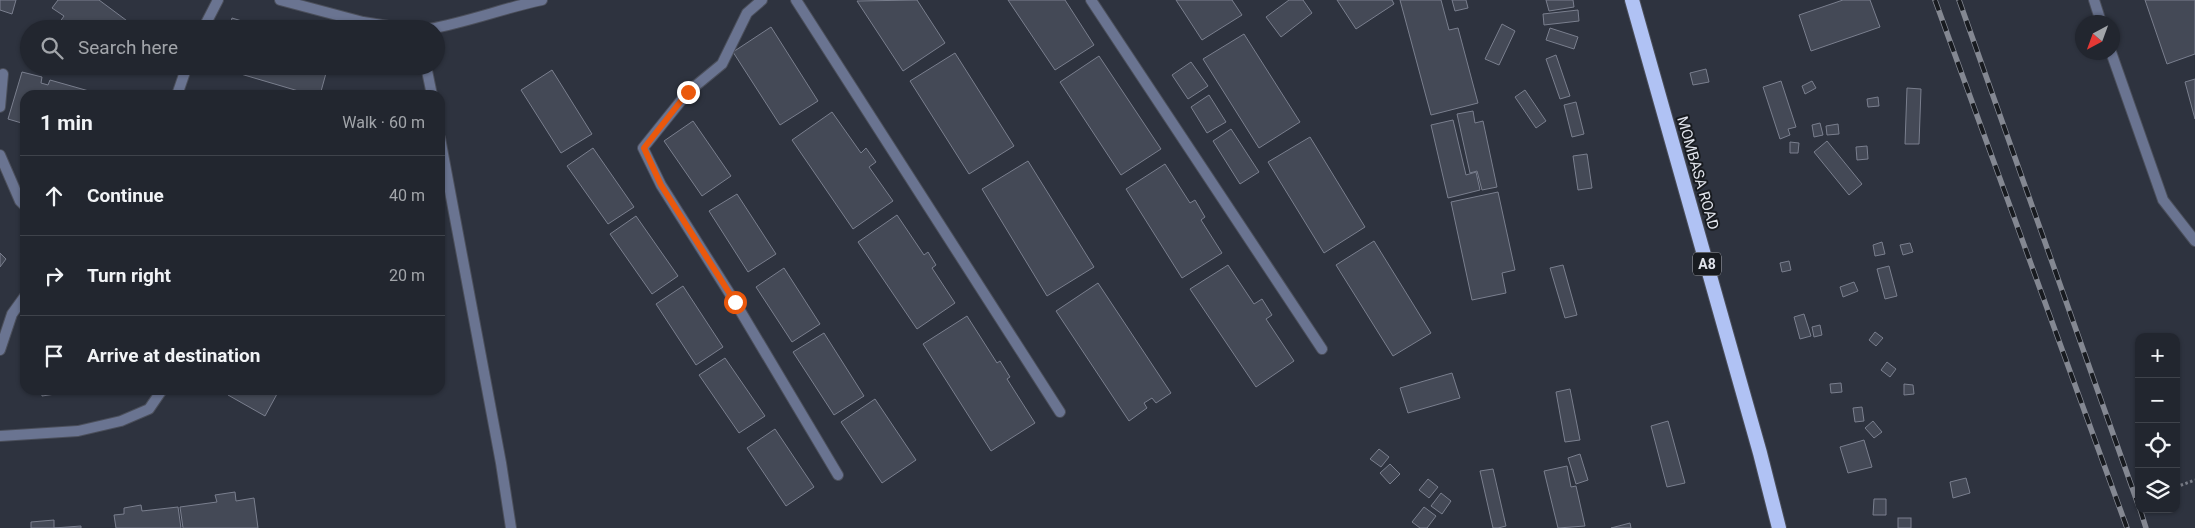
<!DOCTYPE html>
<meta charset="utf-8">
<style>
:root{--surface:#22262f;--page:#2a2e37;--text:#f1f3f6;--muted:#a2a5aa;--line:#3f434b}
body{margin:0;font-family:Roboto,sans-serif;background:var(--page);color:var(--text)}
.controls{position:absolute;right:15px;bottom:15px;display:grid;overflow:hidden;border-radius:10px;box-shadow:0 1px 4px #0004}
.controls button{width:45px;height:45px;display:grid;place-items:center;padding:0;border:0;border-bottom:1px solid var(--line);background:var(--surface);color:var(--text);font:25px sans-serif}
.compass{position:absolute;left:2075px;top:15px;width:45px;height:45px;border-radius:50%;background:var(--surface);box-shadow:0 1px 4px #0004;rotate:221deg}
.stop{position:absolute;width:15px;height:15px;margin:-11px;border:4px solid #ea580c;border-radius:50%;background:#fff}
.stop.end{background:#ea580c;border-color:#fff;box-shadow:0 1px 5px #0008}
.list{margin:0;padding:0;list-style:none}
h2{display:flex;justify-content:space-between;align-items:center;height:65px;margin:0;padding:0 20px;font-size:21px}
h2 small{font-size:16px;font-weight:400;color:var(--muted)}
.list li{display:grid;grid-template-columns:32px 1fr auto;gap:15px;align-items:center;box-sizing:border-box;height:80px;padding:0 20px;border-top:1px solid var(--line)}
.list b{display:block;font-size:19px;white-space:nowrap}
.list em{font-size:16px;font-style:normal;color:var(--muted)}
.icon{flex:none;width:28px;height:28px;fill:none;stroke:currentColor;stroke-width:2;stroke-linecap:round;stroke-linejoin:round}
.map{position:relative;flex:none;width:2195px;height:528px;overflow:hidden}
.search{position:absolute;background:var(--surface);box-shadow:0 1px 4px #0004;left:20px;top:20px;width:425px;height:55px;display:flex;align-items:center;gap:12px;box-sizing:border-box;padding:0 18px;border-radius:28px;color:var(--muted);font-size:19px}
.panel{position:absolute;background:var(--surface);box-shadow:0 1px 4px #0004;left:20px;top:90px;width:425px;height:305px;border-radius:15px}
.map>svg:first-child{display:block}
</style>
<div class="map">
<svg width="2195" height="528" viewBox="0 0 2195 528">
<rect width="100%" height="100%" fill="#2e333f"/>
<!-- building -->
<g fill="#444956" stroke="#7a7f8e">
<polygon points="0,0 16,0 12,14 0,10"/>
<polygon points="58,0 99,0 138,29 55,29 64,16 52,8"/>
<polygon points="917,0 945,43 903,71 857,1"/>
<polygon points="1008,0 1065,0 1094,45 1055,70"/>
<polygon points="1176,0 1232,0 1242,15 1202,40"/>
<polygon points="1289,0 1303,0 1312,13 1281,37 1266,17"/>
<polygon points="1337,0 1392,0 1394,4 1356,29"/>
<polygon points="1400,0 1441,0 1449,30 1458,28 1478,103 1431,115"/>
<polygon points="1452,0 1466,0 1468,8 1455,11"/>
<polygon points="1546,0 1573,0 1574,7 1549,11"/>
<polygon points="1843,0 1870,0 1880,27 1811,51 1799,15"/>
<polygon points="2145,0 2195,0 2195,54 2167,64"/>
<polygon points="1578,10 1579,21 1544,25 1543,14"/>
<polygon points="232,18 268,29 229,29"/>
<polygon points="1502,24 1515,31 1499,65 1485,59"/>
<polygon points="771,27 818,101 780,125 733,52"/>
<polygon points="1550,28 1578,37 1574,49 1546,40"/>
<polygon points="1244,34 1300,122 1259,148 1203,59"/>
<polygon points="955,53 1014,146 969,174 910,81"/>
<polygon points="1556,55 1570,96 1560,99 1546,59"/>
<polygon points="1099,56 1161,149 1121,175 1060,82"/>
<polygon points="1191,62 1208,86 1188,99 1172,75"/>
<polygon points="328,66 320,95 312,95 217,67"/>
<polygon points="1706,69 1709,82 1693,85 1690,73"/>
<polygon points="552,70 592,134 561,153 521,90"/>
<polygon points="22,72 42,77 41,83 48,85 50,80 96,93 95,95 25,95 25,124 8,119"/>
<polygon points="2195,79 2195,119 2185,82"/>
<polygon points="1781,81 1796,127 1788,129 1790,135 1780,139 1763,87"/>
<polygon points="1812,81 1816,88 1805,94 1802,86"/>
<polygon points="1907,88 1921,89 1919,144 1905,144"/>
<polygon points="1525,90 1546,121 1536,128 1515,97"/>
<polygon points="1209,95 1226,122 1207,133 1191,107"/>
<polygon points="1878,97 1879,106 1868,107 1867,99"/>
<polygon points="1576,102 1584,134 1572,137 1564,105"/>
<polygon points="1473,111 1475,123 1483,121 1497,187 1482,190 1477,171 1470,173 1457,114"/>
<polygon points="832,112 861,153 866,148 876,162 869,167 893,201 853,229 792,140"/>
<polygon points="1453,120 1466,175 1476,172 1480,190 1448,198 1431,125"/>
<polygon points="693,121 731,176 702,196 664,141"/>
<polygon points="1820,123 1823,135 1814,137 1812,125"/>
<polygon points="1838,124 1839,134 1827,135 1826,126"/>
<polygon points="1231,129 1259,172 1240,184 1213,141"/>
<polygon points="1310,137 1365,227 1324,253 1268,162"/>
<polygon points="1827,141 1862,184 1849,195 1814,152"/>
<polygon points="1790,142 1799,143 1798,153 1790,153"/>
<polygon points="1867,146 1868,159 1857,160 1856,147"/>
<polygon points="593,148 634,207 608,224 567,166"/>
<polygon points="1587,154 1592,188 1578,190 1573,156"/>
<polygon points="1028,161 1094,267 1047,296 982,189"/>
<polygon points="1165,164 1190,203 1195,200 1205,217 1201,220 1222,253 1182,278 1126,189"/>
<polygon points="1498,192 1515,270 1502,273 1506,293 1472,300 1451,202"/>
<polygon points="737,194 776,254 748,272 709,211"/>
<polygon points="897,215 924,255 928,252 936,265 932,268 955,303 917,329 858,242"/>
<polygon points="636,216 678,276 652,294 610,234"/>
<polygon points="1374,241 1431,333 1393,356 1336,265"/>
<polygon points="1882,242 1885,254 1875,256 1873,245"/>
<polygon points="1910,243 1913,252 1903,255 1900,245"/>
<polygon points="0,253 6,259 0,267"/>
<polygon points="1789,261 1791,270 1782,272 1780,263"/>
<polygon points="1228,265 1254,304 1262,299 1272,315 1266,319 1294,361 1256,387 1190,289"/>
<polygon points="1563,265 1577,315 1565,318 1550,268"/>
<polygon points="1889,266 1897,296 1885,299 1877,269"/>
<polygon points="784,268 820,324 792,342 756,287"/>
<polygon points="1854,282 1858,291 1843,297 1840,287"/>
<polygon points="1098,283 1171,393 1156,403 1152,398 1144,403 1147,408 1129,421 1056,311"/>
<polygon points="683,286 723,347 696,365 656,304"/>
<polygon points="1804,314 1811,336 1800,339 1794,317"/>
<polygon points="967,316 997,363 1000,361 1010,377 1007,379 1035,423 991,451 923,344"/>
<polygon points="1820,325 1822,335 1814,337 1812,327"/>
<polygon points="1875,332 1883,338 1876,346 1869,340"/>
<polygon points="824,333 864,396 834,415 793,352"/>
<polygon points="725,358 765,416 739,433 699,375"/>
<polygon points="1887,362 1896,369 1890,377 1881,370"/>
<polygon points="1452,373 1460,398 1408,413 1400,388"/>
<polygon points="1841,383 1842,392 1831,393 1830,384"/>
<polygon points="1904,384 1913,385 1914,394 1904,395"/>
<polygon points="1570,389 1580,440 1565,442 1556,392"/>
<polygon points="41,390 82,390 42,396"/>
<polygon points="230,390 269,390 277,394 265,416 228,395"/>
<polygon points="875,399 916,460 882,483 841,422"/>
<polygon points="1862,407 1864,421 1855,422 1853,408"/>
<polygon points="1668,421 1685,483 1667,487 1651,426"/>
<polygon points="1873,421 1882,432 1874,438 1865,428"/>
<polygon points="775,429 814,487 786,506 747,448"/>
<polygon points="1864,440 1872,467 1848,473 1840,447"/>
<polygon points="1379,449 1389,457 1381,467 1370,459"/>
<polygon points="1580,454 1588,480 1576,484 1568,458"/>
<polygon points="1390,464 1400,474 1390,484 1380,473"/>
<polygon points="1567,466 1571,487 1576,486 1585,526 1558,528 1544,471"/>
<polygon points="1493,469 1506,526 1498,528 1493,528 1480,471"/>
<polygon points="1966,478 1970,493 1953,498 1950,482"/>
<polygon points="1428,479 1438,487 1429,498 1419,490"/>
<polygon points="235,492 236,501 254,498 258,528 183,528 180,507 217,502 215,495"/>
<polygon points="1441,493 1451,501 1442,514 1431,506"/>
<polygon points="1874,499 1886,499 1886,515 1873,515"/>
<polygon points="141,505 142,511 178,507 181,528 116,528 114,515 124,514 124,508"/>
<polygon points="1424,507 1436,516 1427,528 1420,528 1412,522"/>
<rect x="1898" y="518" width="13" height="10"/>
<polygon points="54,520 54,528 81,526 81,528 31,528 31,522"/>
<polygon points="1630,523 1631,528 1611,528"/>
</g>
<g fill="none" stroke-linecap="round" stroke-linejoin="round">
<!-- service casing -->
<g stroke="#4b4f5b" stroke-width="12">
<g id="service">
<polyline points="796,0 1060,412"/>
<polyline points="1091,0 1322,349"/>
<polyline points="0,436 78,431 121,421 149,409 162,390"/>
</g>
</g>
<!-- minor casing -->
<g stroke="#4b4f5b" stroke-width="12">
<g id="minor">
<polyline points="280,0 363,22 407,29"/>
<polyline points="762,0 747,13 722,64 688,92 643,148 661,185 735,302 838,475"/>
<polyline points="2094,0 2101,22"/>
<polyline points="203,29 218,0"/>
<path d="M 429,29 C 468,22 504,8 542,0"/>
<polyline points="2111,52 2163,200 2195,241"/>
<polyline points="426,66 432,95"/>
<polyline points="177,95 187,66"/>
<polyline points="0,107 3,74"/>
<polyline points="440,138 501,463 511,528"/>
<polyline points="0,155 20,201 25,206"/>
<polyline points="0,350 12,314 25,296"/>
</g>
</g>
<!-- trunk casing -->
<g stroke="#4b4f5b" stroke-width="16">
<polyline id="trunk" points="1632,0 1760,453 1779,528"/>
</g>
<!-- path -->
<polyline stroke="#787c87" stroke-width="3" stroke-dasharray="2.5 2.5" stroke-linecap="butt" points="2176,487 2195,480"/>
<!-- service -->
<use href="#service" stroke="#6a7491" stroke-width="10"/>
<!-- minor -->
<use href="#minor" stroke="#6a7491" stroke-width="10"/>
<!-- trunk -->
<use href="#trunk" stroke="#b0c2f4" stroke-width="14"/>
<!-- rail casing -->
<g stroke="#848892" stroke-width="5.5">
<g id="rail">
<polyline points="1935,0 2127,528"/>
<polyline points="1959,0 2139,507"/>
<polyline points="2140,509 2146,528"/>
</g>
</g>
<!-- rail -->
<use href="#rail" stroke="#181b20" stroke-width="4" stroke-dasharray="11" stroke-linecap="butt"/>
</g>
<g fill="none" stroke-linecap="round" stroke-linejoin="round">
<!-- route -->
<polyline stroke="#ea580c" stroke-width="6" points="688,92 644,148 661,185 735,302"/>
</g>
<g text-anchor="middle" stroke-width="4" stroke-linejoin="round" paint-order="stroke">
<!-- shield labels -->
<rect fill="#181b20" stroke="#a5a8af" stroke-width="1" x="1693" y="252.5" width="28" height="23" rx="4"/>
<g font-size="14" font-weight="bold" fill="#e1e4ec">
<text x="1707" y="269">A8</text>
</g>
<!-- street labels -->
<g font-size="15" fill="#e1e4ec" stroke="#181b20">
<text transform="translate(1698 173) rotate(74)" y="5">MOMBASA ROAD</text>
</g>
</g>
</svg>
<div class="controls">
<button>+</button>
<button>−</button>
<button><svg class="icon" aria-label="locate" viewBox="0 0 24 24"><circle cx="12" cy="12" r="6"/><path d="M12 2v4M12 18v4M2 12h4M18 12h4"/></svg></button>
<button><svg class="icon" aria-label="layers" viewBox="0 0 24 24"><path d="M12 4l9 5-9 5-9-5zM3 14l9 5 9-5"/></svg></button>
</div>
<svg class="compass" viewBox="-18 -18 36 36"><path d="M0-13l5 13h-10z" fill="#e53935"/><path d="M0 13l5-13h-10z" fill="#a2a5aa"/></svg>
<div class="stop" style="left:735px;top:302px"></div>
<div class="stop end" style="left:688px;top:92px"></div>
<div class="search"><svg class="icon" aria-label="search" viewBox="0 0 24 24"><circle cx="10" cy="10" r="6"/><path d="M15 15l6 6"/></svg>Search here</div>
<section class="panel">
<h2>1 min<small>Walk · 60 m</small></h2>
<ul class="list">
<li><svg class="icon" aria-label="ahead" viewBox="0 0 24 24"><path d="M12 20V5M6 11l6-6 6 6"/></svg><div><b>Continue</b></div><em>40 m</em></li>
<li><svg class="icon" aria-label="right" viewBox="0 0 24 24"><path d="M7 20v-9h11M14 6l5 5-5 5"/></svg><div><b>Turn right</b></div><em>20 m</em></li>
<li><svg class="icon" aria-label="arrive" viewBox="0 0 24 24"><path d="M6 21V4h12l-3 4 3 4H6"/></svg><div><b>Arrive at destination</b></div></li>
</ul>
</section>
</div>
